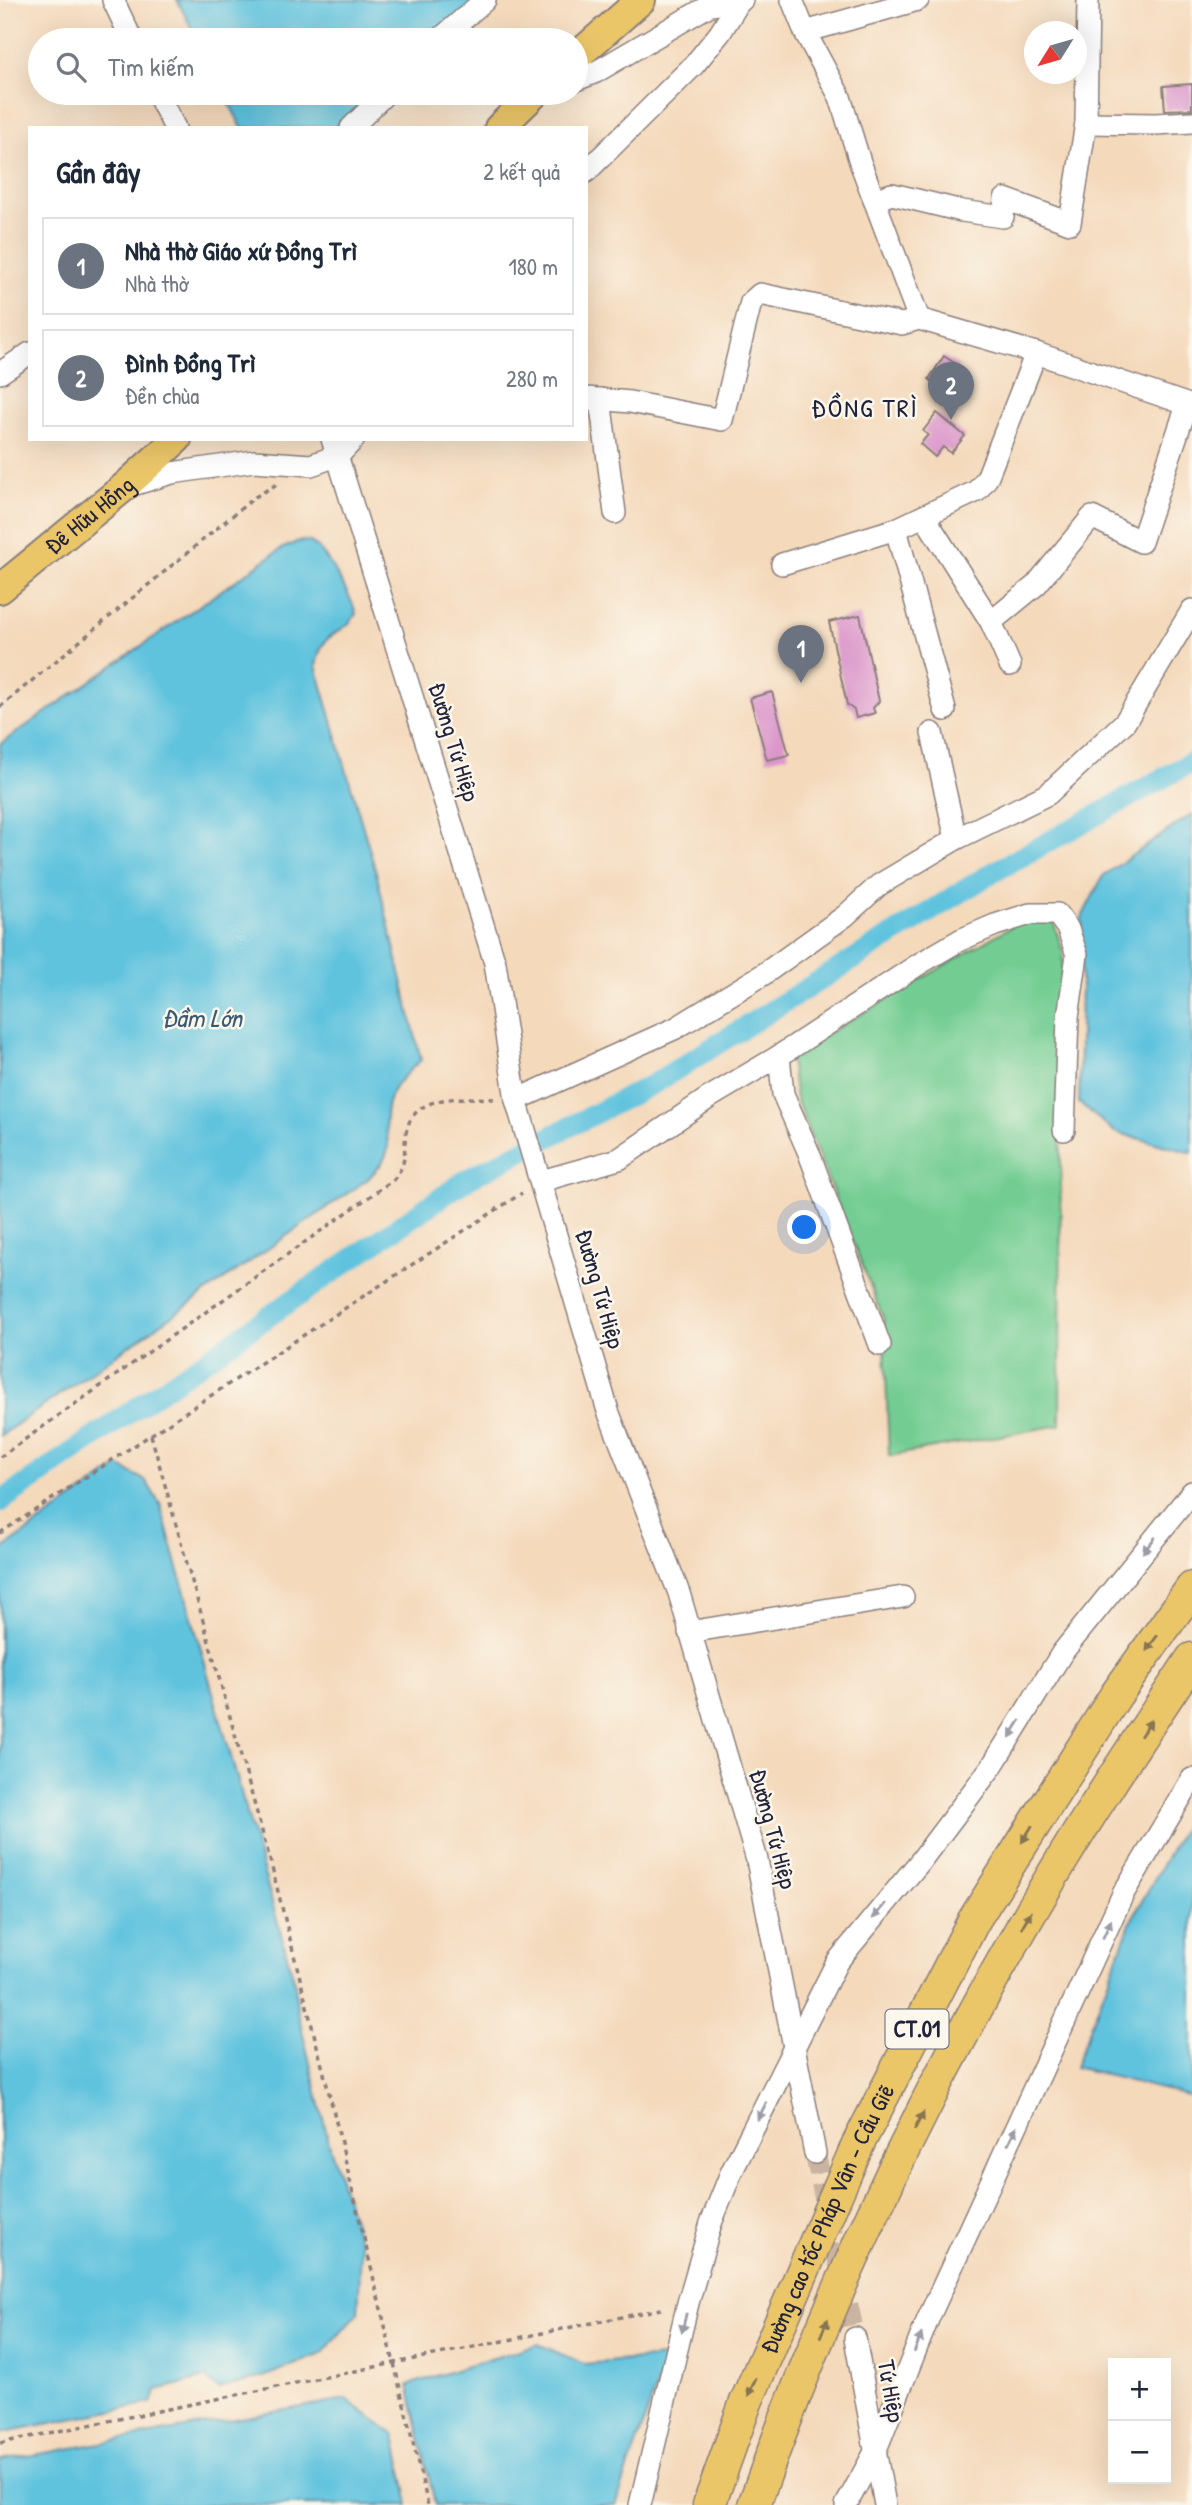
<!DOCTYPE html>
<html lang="vi">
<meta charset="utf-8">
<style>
:root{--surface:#fff;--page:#f6f6f7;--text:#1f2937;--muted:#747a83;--line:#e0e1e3;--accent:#db2777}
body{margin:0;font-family:"Patrick Hand",sans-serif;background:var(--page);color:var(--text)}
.controls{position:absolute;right:21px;bottom:21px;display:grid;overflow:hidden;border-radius:0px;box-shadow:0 7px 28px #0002}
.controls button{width:63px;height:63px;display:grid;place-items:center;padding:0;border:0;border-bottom:2px solid var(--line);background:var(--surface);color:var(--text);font:35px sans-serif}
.compass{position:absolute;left:1024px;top:21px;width:63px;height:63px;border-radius:50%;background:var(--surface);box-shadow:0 7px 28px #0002;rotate:233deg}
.you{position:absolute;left:805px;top:1228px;width:24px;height:24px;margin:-18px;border:5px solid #fff;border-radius:50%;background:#1a73e8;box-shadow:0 0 0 10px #1a73e833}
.badge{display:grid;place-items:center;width:46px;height:46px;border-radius:50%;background:var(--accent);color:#fff;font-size:23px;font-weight:700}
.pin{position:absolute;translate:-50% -58px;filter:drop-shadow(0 2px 4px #0008)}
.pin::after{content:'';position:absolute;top:37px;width:24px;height:21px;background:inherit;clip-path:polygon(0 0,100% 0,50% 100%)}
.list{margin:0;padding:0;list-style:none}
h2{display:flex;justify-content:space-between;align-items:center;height:91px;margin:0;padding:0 28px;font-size:30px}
h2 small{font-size:23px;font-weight:400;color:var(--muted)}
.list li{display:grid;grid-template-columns:46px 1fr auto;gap:21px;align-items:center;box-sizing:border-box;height:98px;margin:0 14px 14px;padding:0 14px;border:2px solid var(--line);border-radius:0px}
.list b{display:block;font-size:26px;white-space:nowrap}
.list p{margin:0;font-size:23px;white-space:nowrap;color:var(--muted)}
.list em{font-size:23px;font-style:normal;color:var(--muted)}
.icon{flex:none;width:38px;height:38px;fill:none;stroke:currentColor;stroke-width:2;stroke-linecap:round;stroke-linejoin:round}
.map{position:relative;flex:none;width:1192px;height:2505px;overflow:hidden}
.search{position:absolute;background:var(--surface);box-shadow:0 7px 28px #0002;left:28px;top:28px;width:560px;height:77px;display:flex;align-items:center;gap:18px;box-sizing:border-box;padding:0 24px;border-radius:38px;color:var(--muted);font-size:26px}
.panel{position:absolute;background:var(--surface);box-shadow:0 7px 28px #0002;left:28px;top:126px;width:560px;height:315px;border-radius:0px}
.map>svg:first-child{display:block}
</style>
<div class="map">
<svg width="1192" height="2505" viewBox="0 0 1192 2505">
<rect width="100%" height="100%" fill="#fbf7ec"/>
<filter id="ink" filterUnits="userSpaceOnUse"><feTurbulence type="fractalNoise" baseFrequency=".0143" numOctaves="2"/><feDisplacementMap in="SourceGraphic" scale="14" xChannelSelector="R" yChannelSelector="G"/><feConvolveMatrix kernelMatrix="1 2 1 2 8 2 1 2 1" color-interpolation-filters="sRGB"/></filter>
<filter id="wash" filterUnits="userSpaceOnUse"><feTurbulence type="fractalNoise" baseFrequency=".00686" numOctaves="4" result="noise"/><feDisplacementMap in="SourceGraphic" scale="28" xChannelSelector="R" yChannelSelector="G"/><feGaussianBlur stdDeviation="1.57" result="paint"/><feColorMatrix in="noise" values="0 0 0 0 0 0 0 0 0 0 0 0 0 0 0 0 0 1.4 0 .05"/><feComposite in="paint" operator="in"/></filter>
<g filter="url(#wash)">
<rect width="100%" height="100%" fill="#f4d9bb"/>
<!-- green -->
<polygon fill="#73cd93" stroke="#4a7867" stroke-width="2" points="1053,921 1063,952 1061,1017 1060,1425 889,1456 884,1320 796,1099 790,1056 1017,923"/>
<!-- water -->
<g fill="#60c3de" stroke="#41728c" stroke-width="2">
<polygon points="177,0 478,0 433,40 198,40"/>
<polygon points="224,93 374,93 335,128 242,128"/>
<path d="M 299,541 C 300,541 309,541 310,542 C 324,548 353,600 356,614 C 340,640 324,625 316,666 L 376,872 L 421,1060 C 399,1079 384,1094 386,1125 C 387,1133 389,1144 387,1152 C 384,1163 375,1171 368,1179 L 0,1436 L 0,744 L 281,549 Z"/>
<polygon points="1192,814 1192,1153 1115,1132 1079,1103 1082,917 1103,876"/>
<polygon points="119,1466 146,1481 160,1504 295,1984 297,2009 330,2147 361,2246 358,2313 322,2354 263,2377 219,2389 205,2378 157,2390 152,2403 0,2433 0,1551"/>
<polygon points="1192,1812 1192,2097 1075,2067 1132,1919"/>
<polygon points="538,2344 584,2364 666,2357 616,2505 435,2505 408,2385"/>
<polygon points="346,2399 395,2435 409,2505 0,2505 0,2461"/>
</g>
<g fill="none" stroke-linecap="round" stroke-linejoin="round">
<!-- canal -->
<polyline stroke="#60c3de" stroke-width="21" points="0,1502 469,1178 655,1083 987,876 1192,762"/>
</g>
<g id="blocks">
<!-- building -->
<g fill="#db96cb">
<polygon points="1192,84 1192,109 1165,110 1163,86"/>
<polygon points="944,356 959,366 944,390 929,379"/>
<polygon points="937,413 965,436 951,453 943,447 935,457 920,444 928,435 923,431"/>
<polygon points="860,615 879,701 873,708 875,713 856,718 854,710 847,705 829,622"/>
<polygon points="772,692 789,755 767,760 750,698"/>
</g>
</g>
</g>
<g filter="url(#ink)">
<use href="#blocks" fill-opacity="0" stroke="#8b7e7b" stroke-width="2"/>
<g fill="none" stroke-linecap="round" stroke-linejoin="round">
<!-- minor-tunnel -->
<polyline stroke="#cab4a1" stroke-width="21" stroke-dasharray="21 10" stroke-linecap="butt" points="815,2153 855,2338"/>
<!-- minor casing -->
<g stroke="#8b7e7b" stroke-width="24">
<g id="minor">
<polyline points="113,0 132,40"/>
<polyline points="792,0 805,32 840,97 860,162 919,319"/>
<polyline points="805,32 918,0"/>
<polyline points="439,40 485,0"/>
<polyline points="576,80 596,72 710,5 739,2"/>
<polyline points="157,93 175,128"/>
<polyline points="1086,123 1155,124 1192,122"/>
<polyline points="351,128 386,93"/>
<polyline points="586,172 694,65 720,33 739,2 742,0"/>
<polyline points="874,200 892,194 962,211 1003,217 1005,199 1070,223 1086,123 1088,0"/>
<polyline points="0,373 30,353"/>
<polyline points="586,398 630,402 722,420 751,302 760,294 902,324 919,319 1036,353 1192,406"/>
<polyline points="600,399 615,513"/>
<polyline points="332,439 495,963 516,1100 608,1411 679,1593 757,1860 815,2153"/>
<polyline points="129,486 172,473 254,461 311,465 339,455 354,439"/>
<polyline points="924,516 991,622 1010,665"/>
<polyline points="896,529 945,710"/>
<polyline points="782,564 896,529 977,491 987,478 1036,353"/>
<polyline points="991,622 1036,585 1092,517 1141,542 1187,405"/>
<polyline points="932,733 956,839"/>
<polyline points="779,1056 783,1094 809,1153 880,1345"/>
<polyline points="516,1100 676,1028 764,974 845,916 879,885 956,839 1048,794 1125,722 1192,610"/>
<polyline points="541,1181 619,1159 710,1097 779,1056 919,964 960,940 995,925 1030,914 1057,914 1068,929 1077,955 1068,1017 1064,1130"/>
<polyline points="689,1632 903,1597"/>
<polyline points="855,2338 885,2505"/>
<polyline points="640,2505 688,2303 711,2223 731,2173 837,1962 919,1863 992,1766 1062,1653 1192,1492"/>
<polyline points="846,2505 875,2452 928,2319 1124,1892 1192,1779"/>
</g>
</g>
<!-- major casing -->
<g stroke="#8b7e7b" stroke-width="32">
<g id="major">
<polyline points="576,57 641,0"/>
<polyline points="499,128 535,93"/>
<path id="s1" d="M 0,589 L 123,488 L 177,439"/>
</g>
</g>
<!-- highway casing -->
<g stroke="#8b7e7b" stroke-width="35">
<g id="highway">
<path id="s2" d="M 709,2505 L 746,2402 L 859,2142 L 974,1920 L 1116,1695 L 1192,1588"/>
<path d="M 754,2505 C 825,2304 917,2108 1024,1924 C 1076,1833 1134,1746 1192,1659"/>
</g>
</g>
<!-- path -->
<g stroke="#8b7e7b" stroke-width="3.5" stroke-dasharray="5 5" stroke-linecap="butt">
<polyline points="0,707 255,497 279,483"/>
<polyline points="151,1435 269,1856 332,2105 428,2505"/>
<path d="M 0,1457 L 393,1180 C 408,1163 403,1154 406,1133 C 413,1092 464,1098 496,1099"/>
<polyline points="0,1533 522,1193"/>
<polyline points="0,2443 666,2308"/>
</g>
<!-- minor -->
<use href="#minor" stroke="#fff" stroke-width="21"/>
<!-- major -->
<use href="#major" stroke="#ebc669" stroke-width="28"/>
<!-- highway -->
<use href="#highway" stroke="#ebc669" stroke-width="32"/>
</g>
<!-- one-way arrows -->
<defs><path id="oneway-solid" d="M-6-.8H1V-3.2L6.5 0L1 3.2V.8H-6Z" transform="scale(1.75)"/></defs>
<g fill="#9c9ca7">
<use href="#oneway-solid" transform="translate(1149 1545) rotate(129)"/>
<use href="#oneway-solid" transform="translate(1015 1729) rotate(122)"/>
<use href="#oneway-solid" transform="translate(879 1911) rotate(130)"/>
<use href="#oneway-solid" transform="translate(1107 1929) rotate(-65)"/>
<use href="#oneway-solid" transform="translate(762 2111) rotate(117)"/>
<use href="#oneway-solid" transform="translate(1012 2136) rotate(-65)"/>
<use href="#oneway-solid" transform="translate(684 2323) rotate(103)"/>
<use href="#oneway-solid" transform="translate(918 2343) rotate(-68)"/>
</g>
<g fill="#867452">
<use href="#oneway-solid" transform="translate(1152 1643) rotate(125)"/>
<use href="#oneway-solid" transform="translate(1146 1728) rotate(-56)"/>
<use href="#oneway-solid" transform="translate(1027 1834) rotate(122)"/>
<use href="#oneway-solid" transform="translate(1026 1920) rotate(-60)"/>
<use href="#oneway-solid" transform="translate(919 2121) rotate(-63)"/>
<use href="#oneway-solid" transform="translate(824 2328) rotate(-67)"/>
<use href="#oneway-solid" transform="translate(752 2387) rotate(113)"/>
</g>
</g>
<g text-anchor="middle" stroke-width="5" stroke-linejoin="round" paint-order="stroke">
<!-- shield labels -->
<rect fill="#fbf7ec" stroke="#636270" stroke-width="2" x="885.5" y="2009.5" width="63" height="39" rx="5"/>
<g font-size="23" font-weight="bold" fill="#22223b">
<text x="917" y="2037">CT.01</text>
</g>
<!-- street labels -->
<g font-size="24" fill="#22223b" stroke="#fbf7ec">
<text dy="8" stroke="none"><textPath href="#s1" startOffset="116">Đê Hữu Hồng</textPath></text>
<text transform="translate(454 742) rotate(73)" y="8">Đường Tứ Hiệp</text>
<text transform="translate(600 1289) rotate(74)" y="8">Đường Tứ Hiệp</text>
<text transform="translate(773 1829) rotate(75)" y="8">Đường Tứ Hiệp</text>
<text dy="8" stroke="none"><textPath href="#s2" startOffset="310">Đường cao tốc Pháp Vân - Cầu Giẽ</textPath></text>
<text transform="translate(891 2391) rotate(80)" y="8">Tứ Hiệp</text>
</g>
<!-- neighbourhood labels -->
<g font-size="26" letter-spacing="2" fill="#22223b" stroke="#fbf7ec">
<text x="865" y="417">ĐỒNG TRÌ</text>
</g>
<!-- water labels -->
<g font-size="26" font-style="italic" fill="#385a74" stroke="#fbf7ec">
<text x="202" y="1027">Đầm Lớn</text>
</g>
</g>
</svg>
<div class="controls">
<button>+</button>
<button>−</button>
</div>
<svg class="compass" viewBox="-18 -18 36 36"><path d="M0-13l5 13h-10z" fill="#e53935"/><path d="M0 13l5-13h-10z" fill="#747a83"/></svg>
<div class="you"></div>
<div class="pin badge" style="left:801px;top:683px;background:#6b7280">1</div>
<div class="pin badge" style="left:951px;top:420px;background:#6b7280">2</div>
<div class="search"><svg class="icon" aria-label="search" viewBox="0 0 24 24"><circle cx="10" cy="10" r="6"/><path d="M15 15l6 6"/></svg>Tìm kiếm</div>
<section class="panel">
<h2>Gần đây<small>2 kết quả</small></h2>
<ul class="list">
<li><span class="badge" style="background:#6b7280">1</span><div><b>Nhà thờ Giáo xứ Đồng Trì</b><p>Nhà thờ</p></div><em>180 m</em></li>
<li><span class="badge" style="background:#6b7280">2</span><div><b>Đình Đồng Trì</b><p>Đền chùa</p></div><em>280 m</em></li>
</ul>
</section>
</div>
